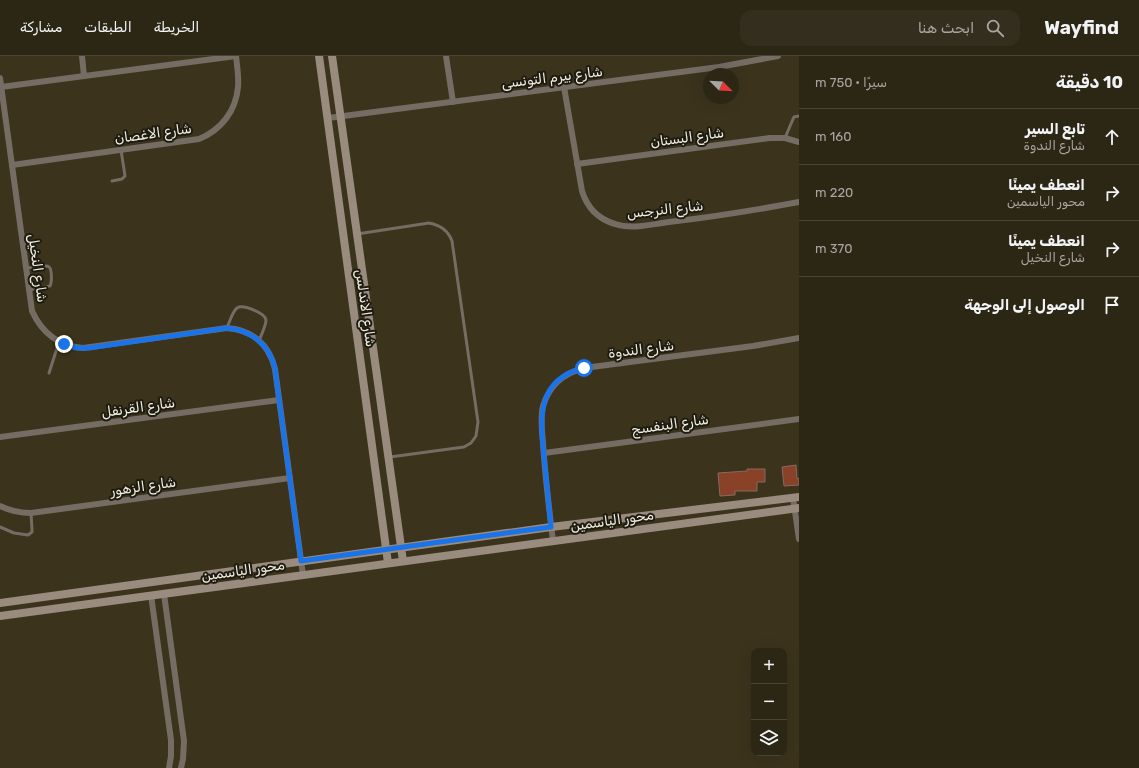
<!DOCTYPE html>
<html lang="ar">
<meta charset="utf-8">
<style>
:root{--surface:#2c2615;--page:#342e1e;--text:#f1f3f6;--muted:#a6a5a0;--line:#484334}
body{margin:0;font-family:Rubik,"Noto Naskh Arabic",sans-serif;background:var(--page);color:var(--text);direction:rtl}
.controls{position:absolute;right:12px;bottom:12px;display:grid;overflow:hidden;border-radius:8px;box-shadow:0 4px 16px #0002}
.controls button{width:36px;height:36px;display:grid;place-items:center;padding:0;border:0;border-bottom:1px solid var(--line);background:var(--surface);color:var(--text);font:20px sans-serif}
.compass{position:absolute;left:703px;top:12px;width:36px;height:36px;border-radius:50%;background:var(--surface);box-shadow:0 4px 16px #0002;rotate:114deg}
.stop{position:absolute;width:12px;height:12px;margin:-9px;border:3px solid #1a73e8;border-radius:50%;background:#fff}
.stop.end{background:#1a73e8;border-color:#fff;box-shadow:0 1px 4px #0008}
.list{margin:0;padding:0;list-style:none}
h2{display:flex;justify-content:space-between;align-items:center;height:52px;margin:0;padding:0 16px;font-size:17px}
h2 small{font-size:13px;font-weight:400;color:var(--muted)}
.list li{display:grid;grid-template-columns:26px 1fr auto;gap:12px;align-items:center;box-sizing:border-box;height:56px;padding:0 16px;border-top:1px solid var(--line)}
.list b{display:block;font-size:15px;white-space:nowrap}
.list p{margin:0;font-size:13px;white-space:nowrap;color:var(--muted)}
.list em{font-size:13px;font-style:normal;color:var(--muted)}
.icon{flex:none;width:22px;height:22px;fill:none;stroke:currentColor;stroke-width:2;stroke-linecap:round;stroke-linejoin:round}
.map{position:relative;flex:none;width:799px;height:712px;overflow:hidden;direction:ltr}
header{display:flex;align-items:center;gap:24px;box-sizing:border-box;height:56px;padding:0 20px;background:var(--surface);border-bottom:1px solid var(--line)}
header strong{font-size:19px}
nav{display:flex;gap:22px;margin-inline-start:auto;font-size:14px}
.search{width:280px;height:36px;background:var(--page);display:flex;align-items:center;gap:10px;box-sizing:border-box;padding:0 14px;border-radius:12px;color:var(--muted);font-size:15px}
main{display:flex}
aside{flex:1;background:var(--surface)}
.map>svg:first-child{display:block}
</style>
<header>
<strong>Wayfind</strong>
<div class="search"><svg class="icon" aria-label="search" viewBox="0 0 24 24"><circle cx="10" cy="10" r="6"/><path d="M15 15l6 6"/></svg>ابحث هنا</div>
<nav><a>الخريطة</a><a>الطبقات</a><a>مشاركة</a></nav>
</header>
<main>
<aside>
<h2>10 دقيقة<small>سيرًا · 750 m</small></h2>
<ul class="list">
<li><svg class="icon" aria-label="ahead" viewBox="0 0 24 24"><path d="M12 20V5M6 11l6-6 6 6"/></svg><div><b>تابع السير</b><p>شارع الندوة</p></div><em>160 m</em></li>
<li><svg class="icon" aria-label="right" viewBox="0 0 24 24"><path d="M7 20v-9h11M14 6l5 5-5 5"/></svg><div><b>انعطف يمينًا</b><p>محور الياسمين</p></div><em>220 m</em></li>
<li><svg class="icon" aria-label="right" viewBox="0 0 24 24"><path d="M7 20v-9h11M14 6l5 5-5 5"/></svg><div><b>انعطف يمينًا</b><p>شارع النخيل</p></div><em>370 m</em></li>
<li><svg class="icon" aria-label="arrive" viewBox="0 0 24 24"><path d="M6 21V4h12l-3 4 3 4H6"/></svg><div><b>الوصول إلى الوجهة</b></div></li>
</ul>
</aside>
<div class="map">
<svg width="799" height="712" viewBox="0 0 799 712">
<rect width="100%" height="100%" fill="#3b331c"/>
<!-- building -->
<g fill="#894128" stroke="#856a61">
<polygon points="796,409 797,423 799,422 799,429 784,430 782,411"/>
<polygon points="747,413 765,413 765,426 757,426 757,435 735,435 735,439 720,440 718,417 747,415"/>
</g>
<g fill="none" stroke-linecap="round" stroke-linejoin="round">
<!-- lane -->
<g stroke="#756c64" stroke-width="3">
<polyline points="785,82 793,63 794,61 799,60"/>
<polyline points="112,125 122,123 125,120 121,94"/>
<path d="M 357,178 L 429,167 C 440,169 448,174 452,185 L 478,366 L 476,380 L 471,387 L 464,391 L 390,401"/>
<path d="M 26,212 L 46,210 C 47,210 48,210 49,211 C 52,213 52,226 50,230 L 29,234"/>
<path d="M 227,271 C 230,266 232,256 237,252 C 243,248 265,257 266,264 C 266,270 261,279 259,285"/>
<polyline points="49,317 59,286"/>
<polyline points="0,471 14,477 28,479 32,476 32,474 31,457"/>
</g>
<!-- street -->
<g stroke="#756c64" stroke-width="6">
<polyline points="82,0 84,20"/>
<polyline points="446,0 453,46"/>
<path d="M 0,22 L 32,255 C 42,277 59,290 83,292 L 227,272 C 252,274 269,288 275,313 L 303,519"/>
<polyline points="1,31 236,0"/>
<path d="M 564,31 L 582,135 C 587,151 598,163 615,168 C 632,174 652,168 669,166 C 713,161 756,154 799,146"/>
<polyline points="328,62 719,11 778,0"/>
<polyline points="577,108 770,82 785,82 799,86"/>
<path d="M 12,109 L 199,83 C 221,74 236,55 238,31 C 239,21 237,10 236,0"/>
<polyline points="0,381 279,344"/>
<polyline points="544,397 799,363"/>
<polyline points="793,442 799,483"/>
<path d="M 0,450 C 10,455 19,457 31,457 L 290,422"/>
<path d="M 553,485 C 549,452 545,420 543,387 C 542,375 540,362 543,350 C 549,330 564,317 584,312 L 753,290 L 799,282"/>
<polyline points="164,538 184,685 183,703 181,712"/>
<polyline points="151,539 171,684 171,700 169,712"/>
</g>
<!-- secondary -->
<g stroke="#998b7e" stroke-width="8">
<polyline points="319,0 388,507"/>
<polyline points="332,0 403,505"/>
<polyline points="0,547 551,471 799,441"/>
<polyline points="0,560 799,452"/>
</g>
</g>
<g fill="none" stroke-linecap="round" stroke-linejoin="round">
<!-- route -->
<path stroke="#1a73e8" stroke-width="5" d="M 64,288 L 76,292 L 89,292 L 227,272 C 251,274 270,289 275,313 L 301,505 L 551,471 C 549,451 547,431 545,410 C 541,370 532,324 584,312"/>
</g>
<g text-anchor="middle" stroke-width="4" stroke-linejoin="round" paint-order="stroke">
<!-- street labels -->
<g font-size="14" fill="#f1eddf" stroke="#1e1b11">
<text transform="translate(552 21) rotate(-7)" y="5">شارع بيرم التونسى</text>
<text transform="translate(153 77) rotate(-8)" y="5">شارع الاغصان</text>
<text transform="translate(687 81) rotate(-8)" y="5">شارع البستان</text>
<text transform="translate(665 153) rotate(-6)" y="5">شارع النرجس</text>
<text transform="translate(38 212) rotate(82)" y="5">شارع النخيل</text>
<text transform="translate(366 252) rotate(82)" y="5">شارع الاندلس</text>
<text transform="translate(641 293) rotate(-7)" y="5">شارع الندوة</text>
<text transform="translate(138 351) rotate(-8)" y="5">شارع القرنفل</text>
<text transform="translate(670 368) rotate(-8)" y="5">شارع البنفسج</text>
<text transform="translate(143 430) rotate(-8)" y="5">شارع الزهور</text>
<text transform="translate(612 464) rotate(-8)" y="5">محور الياسمين</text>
<text transform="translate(243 514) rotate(-8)" y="5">محور الياسمين</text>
</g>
</g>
</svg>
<div class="controls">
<button>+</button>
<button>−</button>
<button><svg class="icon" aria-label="layers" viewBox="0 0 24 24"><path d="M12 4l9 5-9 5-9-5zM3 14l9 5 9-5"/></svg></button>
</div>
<svg class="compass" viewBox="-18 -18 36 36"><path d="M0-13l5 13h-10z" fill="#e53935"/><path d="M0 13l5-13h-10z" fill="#a6a5a0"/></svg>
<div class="stop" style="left:584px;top:312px"></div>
<div class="stop end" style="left:64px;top:288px"></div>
</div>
</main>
